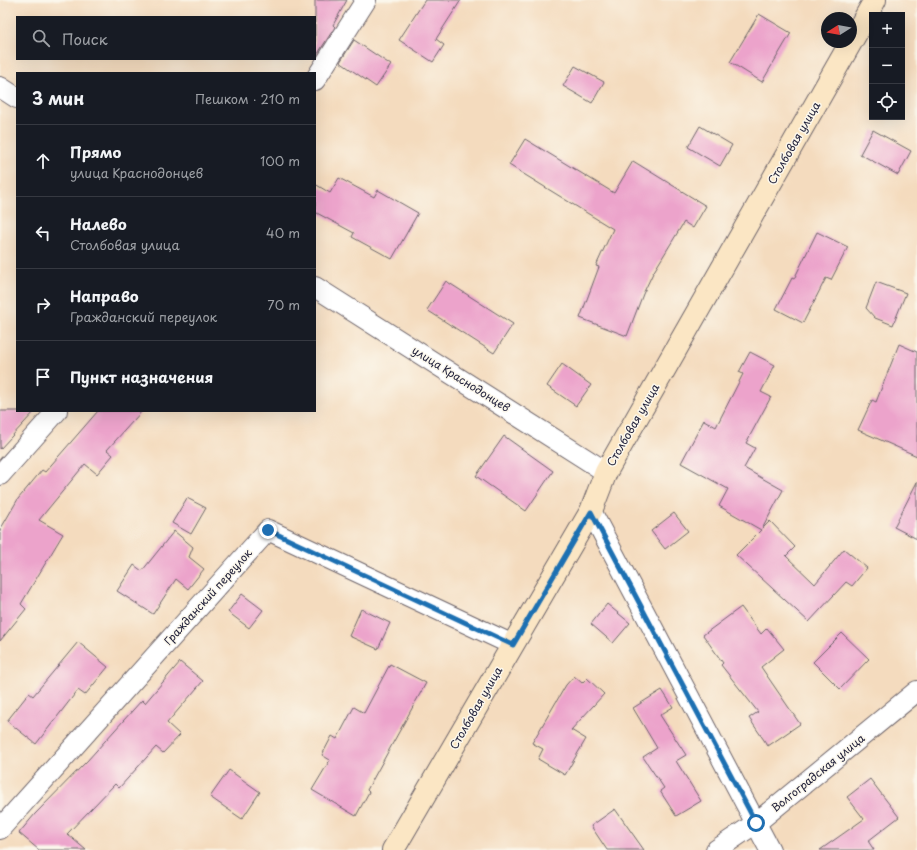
<!DOCTYPE html>
<html lang="ru">
<meta charset="utf-8">
<style>
:root{--surface:#171b24;--page:#20242c;--text:#f1f3f6;--muted:#9ea1a6;--line:#363941}
body{margin:0;font-family:"Playpen Sans",sans-serif;background:var(--page);color:var(--text)}
.controls{position:absolute;right:12px;top:12px;display:grid;overflow:hidden;border-radius:0px;box-shadow:0 4px 16px #0002}
.controls button{width:36px;height:36px;display:grid;place-items:center;padding:0;border:0;border-bottom:1px solid var(--line);background:var(--surface);color:var(--text);font:20px sans-serif}
.compass{position:absolute;left:821px;top:12px;width:36px;height:36px;border-radius:50%;background:var(--surface);box-shadow:0 4px 16px #0002;rotate:259deg}
.stop{position:absolute;width:12px;height:12px;margin:-9px;border:3px solid #1f6fb2;border-radius:50%;background:#fff}
.stop.end{background:#1f6fb2;border-color:#fff;box-shadow:0 1px 4px #0008}
.list{margin:0;padding:0;list-style:none}
h2{display:flex;justify-content:space-between;align-items:center;height:52px;margin:0;padding:0 16px;font-size:17px}
h2 small{font-size:13px;font-weight:400;color:var(--muted)}
.list li{display:grid;grid-template-columns:26px 1fr auto;gap:12px;align-items:center;box-sizing:border-box;height:72px;padding:0 16px;border-top:1px solid var(--line)}
.list b{display:block;font-size:15px;white-space:nowrap}
.list p{margin:0;font-size:13px;white-space:nowrap;color:var(--muted)}
.list em{font-size:13px;font-style:normal;color:var(--muted)}
.icon{flex:none;width:22px;height:22px;fill:none;stroke:currentColor;stroke-width:2;stroke-linecap:round;stroke-linejoin:round}
.map{position:relative;flex:none;width:917px;height:850px;overflow:hidden}
.search{position:absolute;background:var(--surface);box-shadow:0 4px 16px #0002;left:16px;top:16px;width:300px;height:44px;display:flex;align-items:center;gap:10px;box-sizing:border-box;padding:0 14px;border-radius:0px;color:var(--muted);font-size:15px}
.panel{position:absolute;background:var(--surface);box-shadow:0 4px 16px #0002;left:16px;top:72px;width:300px;height:340px;border-radius:0px}
.map>svg:first-child{display:block}
</style>
<div class="map">
<svg width="917" height="850" viewBox="0 0 917 850">
<rect width="100%" height="100%" fill="#fbf7ec"/>
<filter id="ink" filterUnits="userSpaceOnUse"><feTurbulence type="fractalNoise" baseFrequency=".025" numOctaves="2"/><feDisplacementMap in="SourceGraphic" scale="8" xChannelSelector="R" yChannelSelector="G"/><feConvolveMatrix kernelMatrix="1 2 1 2 8 2 1 2 1" color-interpolation-filters="sRGB"/></filter>
<filter id="wash" filterUnits="userSpaceOnUse"><feTurbulence type="fractalNoise" baseFrequency=".012" numOctaves="4" result="noise"/><feDisplacementMap in="SourceGraphic" scale="16" xChannelSelector="R" yChannelSelector="G"/><feGaussianBlur stdDeviation="0.9" result="paint"/><feColorMatrix in="noise" values="0 0 0 0 0 0 0 0 0 0 0 0 0 0 0 0 0 1.4 0 .05"/><feComposite in="paint" operator="in"/></filter>
<g filter="url(#wash)">
<rect width="100%" height="100%" fill="#f4dbbe"/>
<g id="blocks">
<!-- building -->
<g fill="#eca3cb">
<polygon points="315,0 347,0 333,25 335,27 315,58"/>
<polygon points="425,0 461,0 436,39 444,45 433,62 399,40"/>
<polygon points="759,14 791,33 762,82 730,62"/>
<polygon points="354,40 391,65 376,87 340,62"/>
<polygon points="575,66 604,82 592,103 563,86"/>
<polygon points="700,126 732,145 720,166 688,147"/>
<polygon points="873,130 911,151 898,175 860,154"/>
<polygon points="525,139 614,193 633,161 706,206 693,228 684,222 653,273 643,294 627,336 580,318 599,267 596,266 613,229 509,165"/>
<polygon points="339,178 374,197 378,190 418,213 392,259 352,237 354,233 315,212 315,184 330,193"/>
<polygon points="817,232 848,247 831,280 826,278 803,323 776,309 792,278 794,279"/>
<polygon points="446,281 513,324 494,353 427,310"/>
<polygon points="876,282 906,293 893,325 875,318 866,308"/>
<polygon points="899,344 917,352 917,456 858,430 872,400 876,402"/>
<polygon points="750,352 775,365 761,392 771,397 746,443 755,448 744,468 783,490 762,529 770,521 795,547 786,556 815,584 844,549 867,568 852,586 846,582 809,622 736,555 761,530 719,506 728,489 681,463 704,420 716,427 743,374 739,372"/>
<polygon points="562,364 591,385 576,406 547,386"/>
<polygon points="0,411 35,411 0,449"/>
<polygon points="98,411 142,411 107,450 113,455 97,474 85,464 39,520 63,534 21,604 26,609 0,641 0,530 18,499 42,470 45,472"/>
<polygon points="504,436 553,471 526,511 476,476"/>
<polygon points="917,482 917,539 894,527"/>
<polygon points="187,498 206,508 191,534 172,523"/>
<polygon points="674,513 688,531 665,549 651,531"/>
<polygon points="174,531 193,547 189,557 204,569 188,589 176,579 153,614 117,591 134,565 142,571"/>
<polygon points="242,594 263,610 249,628 228,612"/>
<polygon points="607,604 630,623 613,643 591,624"/>
<polygon points="741,607 761,634 767,628 784,649 761,667 800,724 768,746 749,718 758,712 721,665 723,663 703,635"/>
<polygon points="361,609 390,623 378,649 349,636"/>
<polygon points="842,633 869,659 840,689 813,662"/>
<polygon points="78,642 108,667 85,695 78,690 36,744 7,721 29,693 33,696"/>
<polygon points="180,662 203,681 167,723 180,735 163,753 156,747 119,788 115,784 67,834 86,850 39,850 19,833 35,814 87,761 142,700 145,703"/>
<polygon points="390,664 426,683 367,790 369,792 356,816 312,790 330,760 322,755 332,736 337,739 354,707 364,713"/>
<polygon points="574,676 582,683 587,678 604,694 571,730 586,739 565,775 538,759 543,749 532,743 566,685"/>
<polygon points="662,690 673,707 660,715 686,755 676,761 701,801 676,816 660,791 664,788 643,757 657,748 633,708"/>
<polygon points="229,770 260,792 242,819 210,797"/>
<polygon points="870,779 899,817 868,841 874,850 820,850 864,819 847,797"/>
<polygon points="615,809 644,850 607,850 591,826"/>
</g>
</g>
</g>
<g filter="url(#ink)">
<use href="#blocks" fill-opacity="0" stroke="#6c6369" stroke-width="1"/>
<g fill="none" stroke-linecap="round" stroke-linejoin="round">
<!-- street casing -->
<g stroke="#6c6369" stroke-width="22">
<g id="street">
<polyline points="315,80 366,0"/>
<polyline points="0,87 17,98"/>
<polyline points="315,287 606,472"/>
<polyline points="0,475 57,411"/>
<polyline points="591,511 770,850"/>
<polyline points="0,829 268,530 513,645"/>
<polyline points="716,850 756,823 917,691"/>
</g>
</g>
<!-- secondary casing -->
<g stroke="#6c6369" stroke-width="24">
<polyline id="secondary" points="393,850 591,511 606,472 875,0"/>
</g>
<!-- street -->
<use href="#street" stroke="#fff" stroke-width="20"/>
<!-- secondary -->
<use href="#secondary" stroke="#fbe6c4" stroke-width="22"/>
</g>
</g>
<g fill="none" stroke-linecap="round" stroke-linejoin="round" filter="url(#ink)">
<!-- route -->
<polyline stroke="#1f6fb2" stroke-width="5" points="268,530 513,645 591,512 756,823"/>
</g>
<g text-anchor="middle" stroke-width="3" stroke-linejoin="round" paint-order="stroke">
<!-- street labels -->
<g font-size="11" fill="#22223b" stroke="#fbf7ec">
<text transform="translate(794 143) rotate(-60)" y="4">Столбовая улица</text>
<text transform="translate(461 379) rotate(32)" y="4">улица Краснодонцев</text>
<text transform="translate(633 425) rotate(-60)" y="4">Столбовая улица</text>
<text transform="translate(208 597) rotate(-48)" y="4">Гражданский переулок</text>
<text transform="translate(476 708) rotate(-60)" y="4">Столбовая улица</text>
<text transform="translate(818 773) rotate(-39)" y="4">Волгоградская улица</text>
</g>
</g>
</svg>
<div class="controls">
<button>+</button>
<button>−</button>
<button><svg class="icon" aria-label="locate" viewBox="0 0 24 24"><circle cx="12" cy="12" r="6"/><path d="M12 2v4M12 18v4M2 12h4M18 12h4"/></svg></button>
</div>
<svg class="compass" viewBox="-18 -18 36 36"><path d="M0-13l5 13h-10z" fill="#e53935"/><path d="M0 13l5-13h-10z" fill="#9ea1a6"/></svg>
<div class="stop" style="left:756px;top:823px"></div>
<div class="stop end" style="left:268px;top:530px"></div>
<div class="search"><svg class="icon" aria-label="search" viewBox="0 0 24 24"><circle cx="10" cy="10" r="6"/><path d="M15 15l6 6"/></svg>Поиск</div>
<section class="panel">
<h2>3 мин<small>Пешком · 210 m</small></h2>
<ul class="list">
<li><svg class="icon" aria-label="ahead" viewBox="0 0 24 24"><path d="M12 20V5M6 11l6-6 6 6"/></svg><div><b>Прямо</b><p>улица Краснодонцев</p></div><em>100 m</em></li>
<li><svg class="icon" aria-label="left" viewBox="0 0 24 24"><path d="M17 20v-9H6M10 6l-5 5 5 5"/></svg><div><b>Налево</b><p>Столбовая улица</p></div><em>40 m</em></li>
<li><svg class="icon" aria-label="right" viewBox="0 0 24 24"><path d="M7 20v-9h11M14 6l5 5-5 5"/></svg><div><b>Направо</b><p>Гражданский переулок</p></div><em>70 m</em></li>
<li><svg class="icon" aria-label="arrive" viewBox="0 0 24 24"><path d="M6 21V4h12l-3 4 3 4H6"/></svg><div><b>Пункт назначения</b></div></li>
</ul>
</section>
</div>
